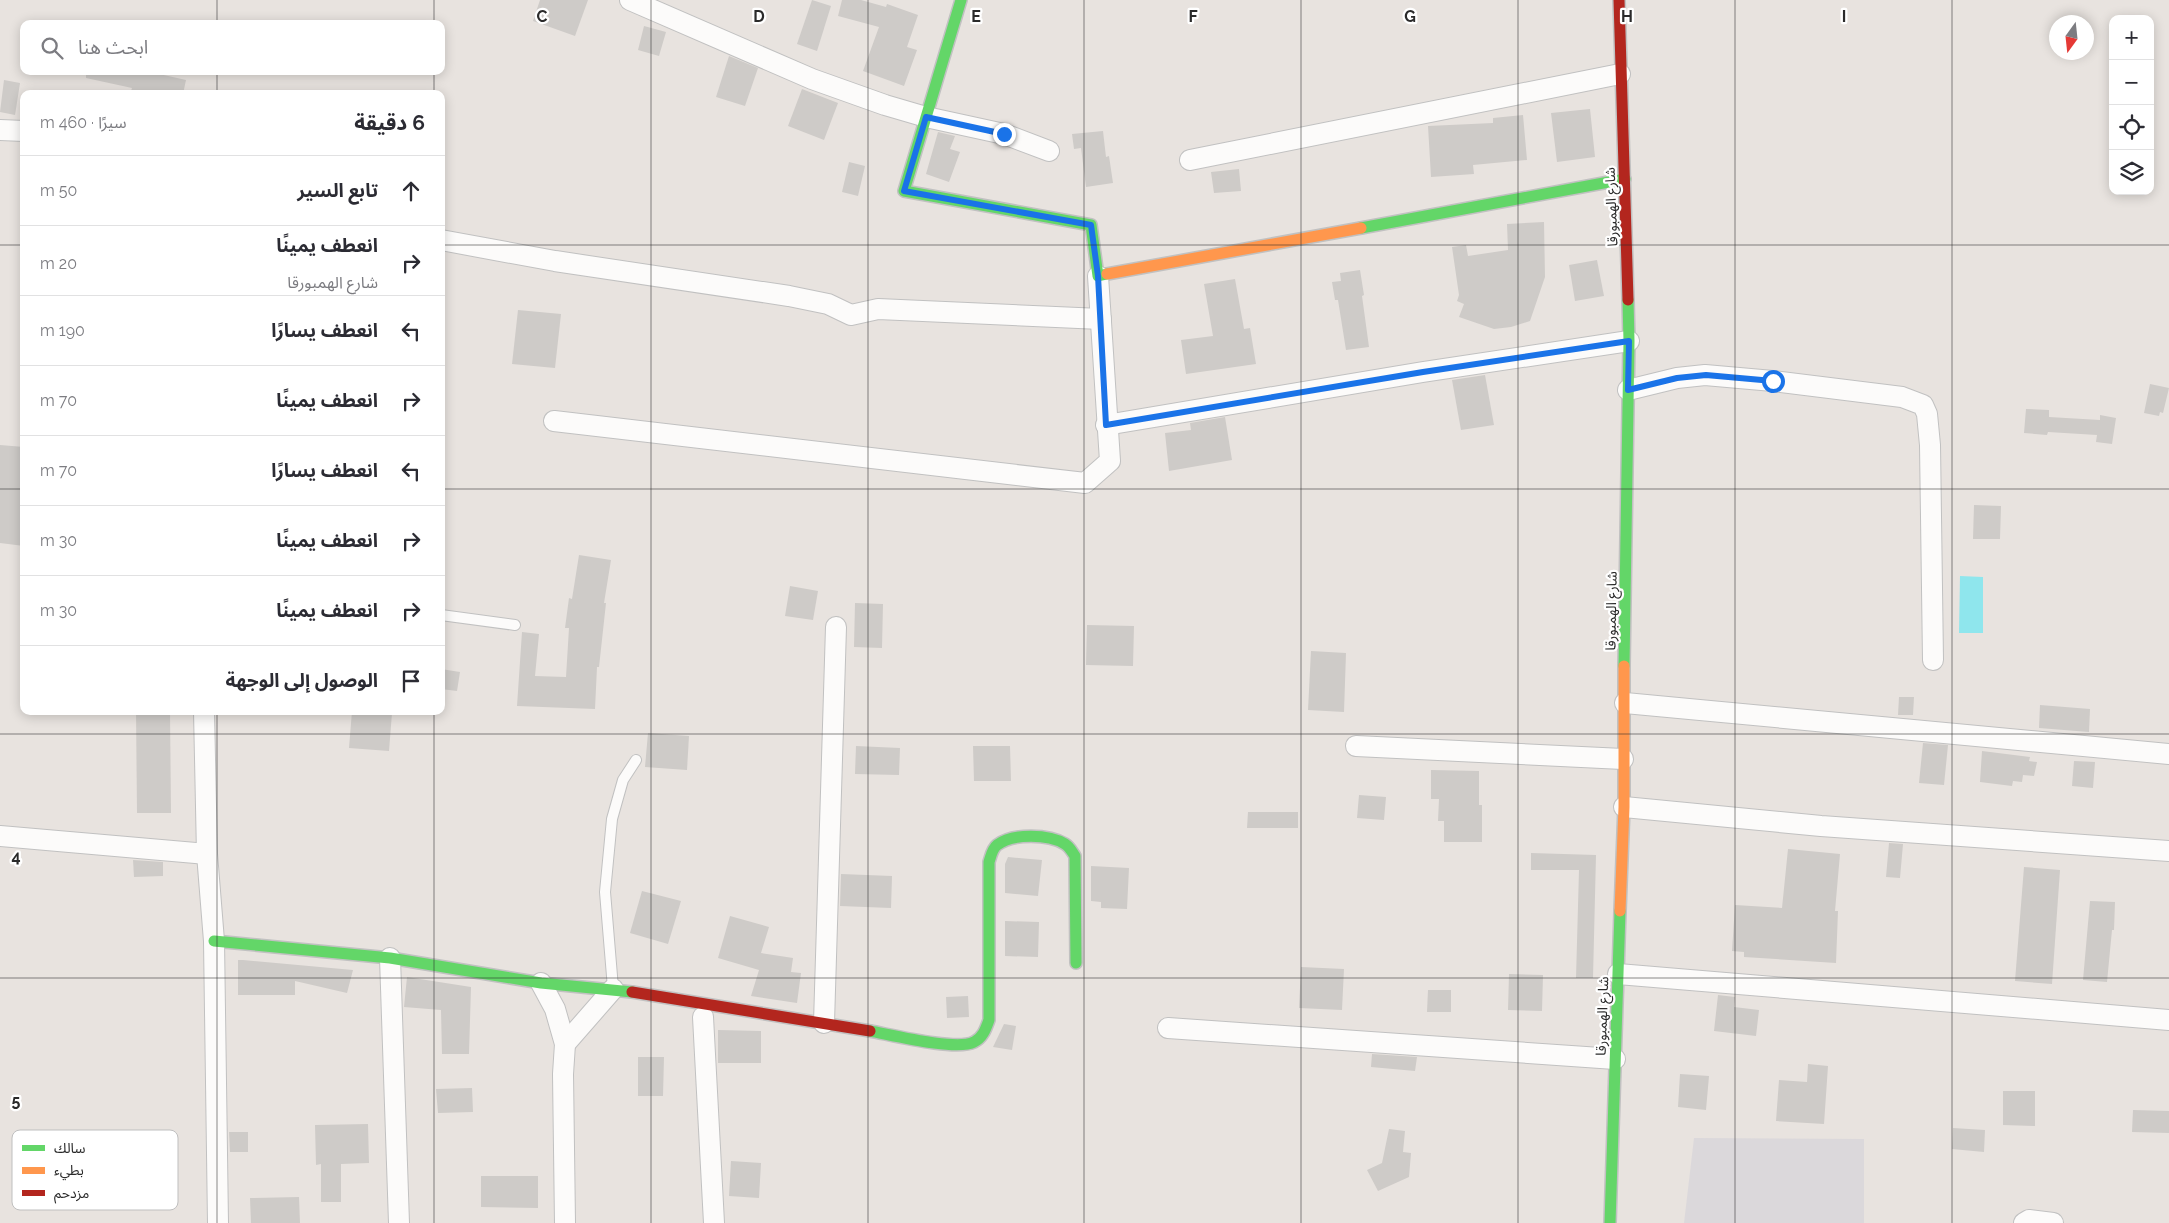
<!DOCTYPE html>
<html lang="ar">
<meta charset="utf-8">
<style>
:root{--surface:#fff;--page:#f7f7f7;--text:#2b2b33;--muted:#7c7c81;--line:#e1e1e2}
body{margin:0;font-family:Raleway,"Noto Sans Arabic",sans-serif;background:var(--page);color:var(--text);direction:rtl}
.controls{position:absolute;right:15px;top:15px;display:grid;overflow:hidden;border-radius:10px;box-shadow:0 2px 12px #0003}
.controls button{width:45px;height:45px;display:grid;place-items:center;padding:0;border:0;border-bottom:1px solid var(--line);background:var(--surface);color:var(--text);font:25px sans-serif}
.compass{position:absolute;left:2049px;top:15px;width:45px;height:45px;border-radius:50%;background:var(--surface);box-shadow:0 2px 12px #0003;rotate:195deg}
.stop{position:absolute;width:15px;height:15px;margin:-11px;border:4px solid #1a73e8;border-radius:50%;background:#fff}
.stop.end{background:#1a73e8;border-color:#fff;box-shadow:0 1px 5px #0008}
.list{margin:0;padding:0;list-style:none}
h2{display:flex;justify-content:space-between;align-items:center;height:65px;margin:0;padding:0 20px;font-size:21px}
h2 small{font-size:16px;font-weight:400;color:var(--muted)}
.list li{display:grid;grid-template-columns:32px 1fr auto;gap:15px;align-items:center;box-sizing:border-box;height:70px;padding:0 20px;border-top:1px solid var(--line)}
.list b{display:block;font-size:19px;white-space:nowrap}
.list p{margin:0;font-size:16px;white-space:nowrap;color:var(--muted)}
.list em{font-size:16px;font-style:normal;color:var(--muted)}
.icon{flex:none;width:28px;height:28px;fill:none;stroke:currentColor;stroke-width:2;stroke-linecap:round;stroke-linejoin:round}
.map{position:relative;flex:none;width:2169px;height:1223px;overflow:hidden;direction:ltr}
.search{position:absolute;background:var(--surface);box-shadow:0 2px 12px #0003;left:20px;top:20px;width:425px;height:55px;display:flex;align-items:center;gap:12px;box-sizing:border-box;padding:0 18px;border-radius:10px;color:var(--muted);font-size:19px}
.panel{position:absolute;background:var(--surface);box-shadow:0 2px 12px #0003;left:20px;top:90px;width:425px;height:625px;border-radius:10px;direction:rtl}
.map>svg:first-child{display:block}
</style>
<div class="map">
<svg width="2169" height="1223" viewBox="0 0 2169 1223">
<rect width="100%" height="100%" fill="#e8e3df"/>
<!-- industrial -->
<polygon fill="#dbd8db" points="1694,1138 1864,1139 1864,1223 1684,1223"/>
<!-- water -->
<polygon fill="#8fe6ed" points="1960,576 1983,577 1983,633 1959,633"/>
<!-- building -->
<g fill="#cecbc8">
<polygon points="540,0 588,0 575,36 533,21"/>
<polygon points="812,0 831,6 817,51 797,44"/>
<polygon points="842,0 861,0 886,7 887,4 918,15 907,47 917,50 904,86 863,71 879,27 838,16"/>
<polygon points="644,26 666,32 659,56 638,50"/>
<polygon points="729,56 758,68 745,106 716,97"/>
<polygon points="86,71 146,71 186,80 183,94 130,94 132,88 86,78"/>
<polygon points="4,80 20,83 15,115 0,112"/>
<polygon points="802,89 838,103 824,140 788,126"/>
<polygon points="1590,109 1595,157 1557,162 1551,113"/>
<polygon points="1523,115 1527,160 1473,165 1474,174 1431,177 1428,126 1493,123 1493,118"/>
<polygon points="1103,131 1106,157 1109,156 1113,183 1086,187 1081,148 1074,149 1072,134"/>
<polygon points="938,132 955,136 950,149 960,152 949,182 926,174"/>
<polygon points="849,162 865,166 858,196 842,192"/>
<polygon points="1239,169 1241,191 1214,193 1211,172"/>
<polygon points="1544,222 1545,277 1530,321 1511,327 1494,329 1459,317 1464,304 1457,301 1459,295 1452,247 1466,245 1468,256 1508,250 1507,224"/>
<polygon points="1597,260 1604,296 1575,301 1569,265"/>
<polygon points="1360,270 1364,295 1362,296 1369,347 1346,350 1338,300 1335,300 1332,282 1341,281 1340,273"/>
<polygon points="1235,279 1244,329 1250,328 1256,364 1186,374 1181,340 1213,336 1204,284"/>
<polygon points="518,310 561,314 555,368 512,364"/>
<polygon points="1485,375 1494,425 1461,430 1452,380"/>
<polygon points="2150,384 2169,388 2163,413 2160,412 2159,416 2144,413"/>
<polygon points="2026,409 2049,410 2049,417 2100,420 2100,415 2116,418 2112,444 2096,442 2097,435 2048,432 2047,435 2024,433"/>
<polygon points="1225,417 1232,460 1169,471 1165,433 1191,430 1190,423"/>
<polygon points="0,445 24,447 24,546 0,543"/>
<polygon points="1974,505 2001,506 2000,539 1973,539"/>
<polygon points="579,555 611,560 604,603 606,603 599,667 597,667 595,709 517,706 522,632 539,634 535,676 566,677 569,628 565,628 569,598 572,599"/>
<polygon points="790,586 818,591 813,620 785,616"/>
<polygon points="855,603 883,604 882,648 854,647"/>
<polygon points="1087,625 1134,626 1133,666 1086,665"/>
<polygon points="1311,651 1346,653 1344,712 1308,710"/>
<polygon points="441,669 460,672 457,691 441,689"/>
<polygon points="1899,697 1914,697 1913,715 1898,715"/>
<polygon points="2040,705 2090,709 2089,732 2039,728"/>
<polygon points="136,711 170,711 171,813 137,813"/>
<polygon points="352,711 392,713 389,751 349,748"/>
<polygon points="648,733 689,736 687,770 645,767"/>
<polygon points="1923,743 1948,745 1944,785 1919,783"/>
<polygon points="856,746 900,748 899,775 855,774"/>
<polygon points="973,746 1010,746 1011,781 974,781"/>
<polygon points="1982,751 2030,757 2029,761 2037,762 2034,776 2023,775 2022,782 2013,781 2012,786 1980,782"/>
<polygon points="2074,761 2095,762 2093,788 2072,786"/>
<polygon points="1431,770 1479,771 1479,805 1482,805 1482,842 1444,842 1444,821 1438,821 1439,799 1431,799"/>
<polygon points="1359,795 1386,797 1384,820 1357,818"/>
<polygon points="1248,812 1298,812 1298,828 1247,828"/>
<polygon points="1889,843 1903,844 1900,878 1886,877"/>
<polygon points="1788,849 1840,854 1835,911 1838,911 1836,963 1744,957 1744,952 1732,951 1735,905 1782,908"/>
<polygon points="1531,853 1596,855 1593,978 1576,978 1579,870 1531,870"/>
<polygon points="1008,857 1042,860 1038,896 1005,893 1005,864"/>
<polygon points="133,860 163,862 163,876 134,877"/>
<polygon points="1091,866 1129,868 1127,909 1101,908 1101,902 1091,901"/>
<polygon points="2024,867 2060,870 2052,984 2015,981"/>
<polygon points="841,874 892,876 891,908 840,906"/>
<polygon points="642,891 681,901 668,944 630,933"/>
<polygon points="2090,901 2115,902 2114,930 2112,930 2107,982 2083,980"/>
<polygon points="730,916 769,927 761,953 793,958 791,972 801,973 797,1003 751,996 759,970 718,958"/>
<polygon points="1005,921 1039,922 1038,957 1005,956"/>
<polygon points="238,960 243,960 353,970 347,993 295,981 295,995 238,995"/>
<polygon points="1301,967 1344,969 1342,1010 1299,1008"/>
<polygon points="1509,974 1543,975 1542,1011 1508,1010"/>
<polygon points="407,977 471,987 469,1054 442,1054 441,1010 404,1007"/>
<polygon points="1428,990 1451,990 1451,1012 1427,1012"/>
<polygon points="1718,995 1735,997 1734,1007 1759,1010 1756,1036 1714,1031"/>
<polygon points="968,996 969,1017 947,1018 946,997"/>
<polygon points="1004,1024 1016,1026 1012,1050 993,1047"/>
<polygon points="718,1030 761,1031 761,1063 718,1063"/>
<polygon points="1372,1054 1417,1057 1415,1071 1371,1067"/>
<polygon points="638,1057 664,1057 663,1096 638,1096"/>
<polygon points="1808,1064 1828,1066 1824,1124 1776,1121 1779,1080 1807,1082"/>
<polygon points="1680,1074 1709,1076 1706,1110 1678,1107"/>
<polygon points="472,1088 473,1112 438,1113 436,1089"/>
<polygon points="2003,1091 2035,1091 2035,1126 2003,1125"/>
<polygon points="2133,1110 2169,1111 2169,1133 2132,1132"/>
<polygon points="368,1124 369,1163 341,1164 341,1202 321,1202 321,1164 316,1165 315,1125"/>
<polygon points="1953,1128 1985,1130 1984,1152 1952,1149"/>
<polygon points="1389,1129 1405,1131 1403,1152 1411,1153 1409,1177 1378,1191 1367,1170 1382,1163"/>
<polygon points="229,1132 248,1132 248,1152 230,1152"/>
<polygon points="731,1161 761,1163 759,1198 729,1196"/>
<polygon points="481,1176 538,1176 538,1208 481,1207"/>
<polygon points="299,1197 300,1223 251,1223 250,1198"/>
</g>
<g fill="none" stroke-linecap="round" stroke-linejoin="round">
<!-- lane casing -->
<g stroke="#c1c1c1" stroke-width="12">
<g id="lane">
<polyline points="441,615 515,625"/>
<polyline points="613,988 605,892 612,819 623,780 636,760"/>
</g>
</g>
<!-- street casing -->
<g stroke="#c1c1c1" stroke-width="22">
<g id="street">
<polyline points="630,0 812,79 885,105 926,117 1004,134 1049,151"/>
<polyline points="0,130 24,131"/>
<polyline points="1190,160 1620,74"/>
<polyline points="441,240 555,261 789,296 828,304 851,315 878,309 1101,319"/>
<polyline points="1628,390 1677,378 1705,375 1773,381 1902,397 1923,405 1927,414 1930,445 1933,660"/>
<polyline points="554,421 1085,483 1110,461 1098,276"/>
<polyline points="1106,425 1423,372 1629,341"/>
<polyline points="1625,703 2169,754"/>
<polyline points="204,711 207,854 214,941 218,1223"/>
<polyline points="1356,746 1623,759"/>
<polyline points="1624,807 1821,826 2169,851"/>
<polyline points="0,836 207,854"/>
<polyline points="390,958 399,1223"/>
<polyline points="1618,974 2169,1020"/>
<polyline points="541,983 555,1009 565,1044 563,1074 565,1223"/>
<polyline points="703,1017 714,1223"/>
<polyline points="824,1023 836,627"/>
<polyline points="1168,1028 1615,1059"/>
<polyline points="565,1044 613,989"/>
<polyline points="2024,1223 2029,1220 2053,1223"/>
</g>
</g>
<!-- fast casing -->
<g stroke="#c1c1c1" stroke-width="14">
<g id="fast">
<polyline points="961,0 904,191 1091,225 1098,276 1107,274"/>
<polyline points="1361,228 1625,179"/>
<polyline points="1624,666 1629,341 1628,300"/>
<polyline points="214,941 390,958 541,983 632,992"/>
<path d="M 870,1031 C 892,1035 956,1051 974,1042 C 983,1038 986,1028 989,1020 L 989,862 C 991,856 992,849 997,845 C 1013,833 1049,834 1065,844 C 1070,847 1072,852 1075,856 L 1076,963"/>
<polyline points="1610,1223 1620,911"/>
</g>
</g>
<!-- slow casing -->
<g stroke="#c1c1c1" stroke-width="14">
<g id="slow">
<polyline points="1107,274 1361,228"/>
<polyline points="1620,911 1624,807 1624,666"/>
</g>
</g>
<!-- jam casing -->
<g stroke="#c1c1c1" stroke-width="14">
<g id="jam">
<polyline points="1619,0 1628,300"/>
<polyline points="632,992 870,1031"/>
</g>
</g>
<!-- lane -->
<use href="#lane" stroke="#fcfbfa" stroke-width="10"/>
<!-- street -->
<use href="#street" stroke="#fcfbfa" stroke-width="20"/>
<!-- fast -->
<use href="#fast" stroke="#63d668" stroke-width="11"/>
<!-- slow -->
<use href="#slow" stroke="#ff974d" stroke-width="11"/>
<!-- jam -->
<use href="#jam" stroke="#b3261e" stroke-width="11"/>
</g>
<g fill="none" stroke-linecap="round" stroke-linejoin="round">
<!-- route -->
<polyline stroke="#1a73e8" stroke-width="6" points="1004,134 926,117 904,191 1091,225 1098,276 1106,425 1423,372 1629,341 1628,390 1677,378 1706,375 1773,381"/>
</g>
<!-- grid -->
<path fill="none" stroke="#2a2a2a" stroke-width="1" stroke-opacity="0.55" d="M 217,0 L 217,24M 434,0 L 434,24M 651,0 L 651,1223M 868,0 L 868,1223M 1084,0 L 1084,1223M 1301,0 L 1301,1223M 1518,0 L 1518,1223M 1735,0 L 1735,1223M 1952,0 L 1952,1223M 217,71 L 217,94M 434,71 L 434,94M 0,245 L 24,245M 441,245 L 2169,245M 0,489 L 24,489M 441,489 L 2169,489M 217,711 L 217,1223M 434,711 L 434,1223M 0,734 L 2169,734M 0,978 L 2169,978"/>
<g text-anchor="middle" stroke-width="4.5" stroke-linejoin="round" paint-order="stroke">
<!-- street labels -->
<g font-size="14" fill="#2a2a2a" stroke="#fff">
<text transform="translate(1611 207) rotate(-92)" y="5">شارع الهمبورقا</text>
<text transform="translate(1611 611) rotate(-89)" y="5">شارع الهمبورقا</text>
<text transform="translate(1602 1016) rotate(-88)" y="5">شارع الهمبورقا</text>
</g>
</g>
<!-- legend -->
<rect x="12" y="1130" width="166" height="80" rx="8" fill="#fff" stroke="#bfbfbf" stroke-width="1"/>
<rect x="22" y="1145" width="23" height="6" fill="#63d668"/>
<rect x="22" y="1167" width="23" height="7" fill="#ff974d"/>
<rect x="22" y="1190" width="23" height="6" fill="#b3261e"/>
<g font-size="14" fill="#2a2a2a">
<text x="54" y="1153">سالك</text>
<text x="54" y="1175">بطيء</text>
<text x="54" y="1198">مزدحم</text>
</g>
<g font-size="16" text-anchor="middle" font-weight="bold" fill="#2a2a2a" stroke="#fff" stroke-width="4.5" stroke-linejoin="round" paint-order="stroke">
<text x="542" y="22">C</text>
<text x="759" y="22">D</text>
<text x="976" y="22">E</text>
<text x="1193" y="22">F</text>
<text x="1410" y="22">G</text>
<text x="1627" y="22">H</text>
<text x="1844" y="22">I</text>
<text x="16" y="862">4</text>
<text x="16" y="1106">5</text>
</g>
</svg>
<div class="controls">
<button>+</button>
<button>−</button>
<button><svg class="icon" aria-label="locate" viewBox="0 0 24 24"><circle cx="12" cy="12" r="6"/><path d="M12 2v4M12 18v4M2 12h4M18 12h4"/></svg></button>
<button><svg class="icon" aria-label="layers" viewBox="0 0 24 24"><path d="M12 4l9 5-9 5-9-5zM3 14l9 5 9-5"/></svg></button>
</div>
<svg class="compass" viewBox="-18 -18 36 36"><path d="M0-13l5 13h-10z" fill="#e53935"/><path d="M0 13l5-13h-10z" fill="#7c7c81"/></svg>
<div class="stop" style="left:1773px;top:381px"></div>
<div class="stop end" style="left:1004px;top:134px"></div>
<div class="search"><svg class="icon" aria-label="search" viewBox="0 0 24 24"><circle cx="10" cy="10" r="6"/><path d="M15 15l6 6"/></svg>ابحث هنا</div>
<section class="panel">
<h2>6 دقيقة<small>سيرًا · 460 m</small></h2>
<ul class="list">
<li><svg class="icon" aria-label="ahead" viewBox="0 0 24 24"><path d="M12 20V5M6 11l6-6 6 6"/></svg><div><b>تابع السير</b></div><em>50 m</em></li>
<li><svg class="icon" aria-label="right" viewBox="0 0 24 24"><path d="M7 20v-9h11M14 6l5 5-5 5"/></svg><div><b>انعطف يمينًا</b><p>شارع الهمبورقا</p></div><em>20 m</em></li>
<li><svg class="icon" aria-label="left" viewBox="0 0 24 24"><path d="M17 20v-9H6M10 6l-5 5 5 5"/></svg><div><b>انعطف يسارًا</b></div><em>190 m</em></li>
<li><svg class="icon" aria-label="right" viewBox="0 0 24 24"><path d="M7 20v-9h11M14 6l5 5-5 5"/></svg><div><b>انعطف يمينًا</b></div><em>70 m</em></li>
<li><svg class="icon" aria-label="left" viewBox="0 0 24 24"><path d="M17 20v-9H6M10 6l-5 5 5 5"/></svg><div><b>انعطف يسارًا</b></div><em>70 m</em></li>
<li><svg class="icon" aria-label="right" viewBox="0 0 24 24"><path d="M7 20v-9h11M14 6l5 5-5 5"/></svg><div><b>انعطف يمينًا</b></div><em>30 m</em></li>
<li><svg class="icon" aria-label="right" viewBox="0 0 24 24"><path d="M7 20v-9h11M14 6l5 5-5 5"/></svg><div><b>انعطف يمينًا</b></div><em>30 m</em></li>
<li><svg class="icon" aria-label="arrive" viewBox="0 0 24 24"><path d="M6 21V4h12l-3 4 3 4H6"/></svg><div><b>الوصول إلى الوجهة</b></div></li>
</ul>
</section>
</div>
